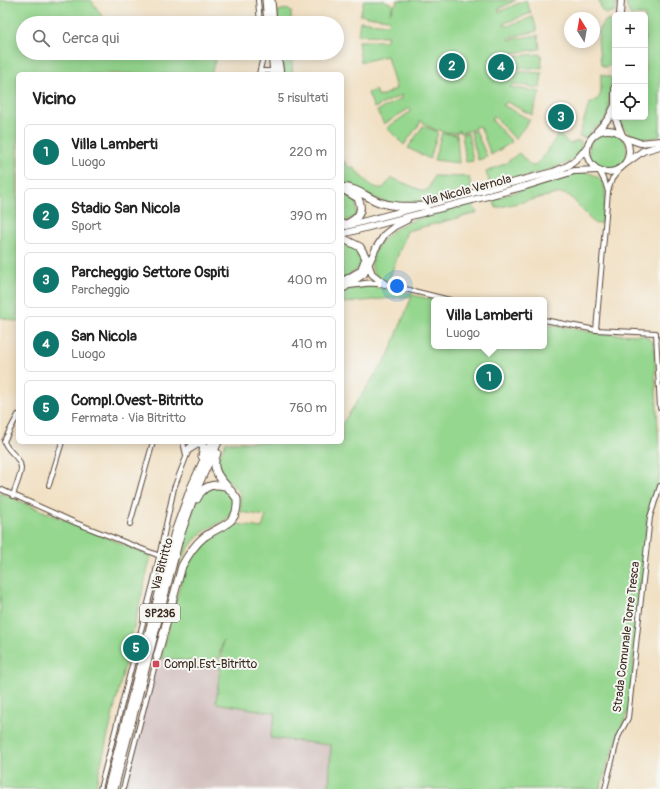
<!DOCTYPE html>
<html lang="it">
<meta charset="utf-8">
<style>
:root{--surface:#fff;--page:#f6f6f6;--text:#222;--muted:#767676;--line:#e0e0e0;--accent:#0f766e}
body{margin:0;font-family:Pangolin,sans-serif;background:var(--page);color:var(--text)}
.controls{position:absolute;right:12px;top:12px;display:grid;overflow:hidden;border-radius:6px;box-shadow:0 2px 10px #0003}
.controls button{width:36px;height:36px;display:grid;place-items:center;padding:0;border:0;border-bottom:1px solid var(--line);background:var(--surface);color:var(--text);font:20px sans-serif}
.compass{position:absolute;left:564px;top:12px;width:36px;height:36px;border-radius:50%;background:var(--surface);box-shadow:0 2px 10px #0003;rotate:349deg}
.you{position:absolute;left:397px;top:286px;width:14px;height:14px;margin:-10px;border:3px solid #fff;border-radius:50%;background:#1a73e8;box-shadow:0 0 0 6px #1a73e833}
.badge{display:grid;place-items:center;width:26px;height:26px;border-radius:50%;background:var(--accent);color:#fff;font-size:13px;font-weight:700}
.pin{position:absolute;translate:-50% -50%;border:2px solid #fff;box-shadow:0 1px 4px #0006}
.popup{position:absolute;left:431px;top:297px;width:116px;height:52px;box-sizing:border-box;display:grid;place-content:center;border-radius:6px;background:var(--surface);filter:drop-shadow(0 1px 3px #0005);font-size:13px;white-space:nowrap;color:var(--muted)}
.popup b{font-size:15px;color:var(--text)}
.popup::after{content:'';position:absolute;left:50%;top:100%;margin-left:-8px;border:8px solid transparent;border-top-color:var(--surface)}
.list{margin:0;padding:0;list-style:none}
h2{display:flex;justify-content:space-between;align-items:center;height:52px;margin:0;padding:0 16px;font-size:17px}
h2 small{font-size:13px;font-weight:400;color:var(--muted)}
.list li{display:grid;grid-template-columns:26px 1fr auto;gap:12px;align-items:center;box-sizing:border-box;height:56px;margin:0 8px 8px;padding:0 8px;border:1px solid var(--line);border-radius:6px}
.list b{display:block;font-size:15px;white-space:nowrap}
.list p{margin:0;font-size:13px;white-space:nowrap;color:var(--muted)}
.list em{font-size:13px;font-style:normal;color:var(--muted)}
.icon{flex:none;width:22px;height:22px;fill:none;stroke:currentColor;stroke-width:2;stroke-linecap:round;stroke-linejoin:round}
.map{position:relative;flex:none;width:660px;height:789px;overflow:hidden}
.search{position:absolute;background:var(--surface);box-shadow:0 2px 10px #0003;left:16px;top:16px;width:328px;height:44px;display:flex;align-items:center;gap:10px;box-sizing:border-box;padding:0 14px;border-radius:22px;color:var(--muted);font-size:15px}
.panel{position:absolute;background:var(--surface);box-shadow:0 2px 10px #0003;left:16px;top:72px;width:328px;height:372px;border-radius:6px}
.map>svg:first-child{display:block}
</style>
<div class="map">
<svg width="660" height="789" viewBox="0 0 660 789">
<rect width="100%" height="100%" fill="#f6f6f2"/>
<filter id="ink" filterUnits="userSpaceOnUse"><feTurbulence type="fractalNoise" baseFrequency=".025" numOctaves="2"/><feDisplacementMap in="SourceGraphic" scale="8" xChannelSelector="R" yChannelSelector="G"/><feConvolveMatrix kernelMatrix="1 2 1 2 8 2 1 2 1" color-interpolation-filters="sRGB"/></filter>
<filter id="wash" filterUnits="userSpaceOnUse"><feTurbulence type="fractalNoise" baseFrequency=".012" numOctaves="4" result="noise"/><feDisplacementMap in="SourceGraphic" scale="16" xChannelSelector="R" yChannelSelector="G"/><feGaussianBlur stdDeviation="0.9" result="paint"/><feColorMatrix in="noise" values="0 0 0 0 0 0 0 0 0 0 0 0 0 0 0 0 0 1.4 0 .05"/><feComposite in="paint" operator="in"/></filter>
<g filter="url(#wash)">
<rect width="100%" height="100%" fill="#f1e0c3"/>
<!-- industrial -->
<polygon fill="#d1bfbd" points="157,657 219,664 216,703 276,713 270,738 331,745 329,789 123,789"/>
<!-- green -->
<g fill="#95d78f" stroke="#688056">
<polygon points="0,0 91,0 107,23 23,23 23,53 208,53 216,57 211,74 18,74 18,322 0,317"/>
<polygon points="364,0 384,0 393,5 390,13 394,5 396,4 397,0 516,0 499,9 499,12 526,0 531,13 505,23 504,25 507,26 533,17 537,31 510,37 509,40 538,35 540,49 513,53 512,56 541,54 542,68 514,68 512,71 542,73 540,88 513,84 510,87 540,92 532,115 507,102 503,105 530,120 515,139 496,118 497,117 493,116 491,121 493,121 512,142 491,155 481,128 478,126 475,127 475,129 460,133 459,130 457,133 442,132 440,129 438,131 424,124 424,122 420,121 420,123 404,145 387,128 410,112 411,110 410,108 384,124 377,111 401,99 402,95 374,108 368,93 375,90 379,97 396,89 387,56 361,62 358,41 386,41 388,36 358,35 360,21 387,24 390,21 388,19 360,15"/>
<polygon points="599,0 617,0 615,11 605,14 602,11"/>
<path d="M 626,0 L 660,0 L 660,136 C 646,139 638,141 627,131 C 622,127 619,123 619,117 L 645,117 L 645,15 L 631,15 L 627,8 Z"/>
<polygon points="287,9 291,11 291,23 278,23 278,11"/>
<path d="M 609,20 L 615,23 L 614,59 L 612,65 L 605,67 L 601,65 C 600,52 592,24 609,20 Z"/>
<polygon points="281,53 291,53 293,74 284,74"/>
<path d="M 601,74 L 612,78 L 608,115 L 601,125 L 594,128 L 586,138 L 579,136 L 589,104 C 605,98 600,90 601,74 Z"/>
<polygon points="423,126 438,132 430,159 408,148"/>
<polygon points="476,131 487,157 478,160 471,132"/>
<circle cx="608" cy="151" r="19"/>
<polygon points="442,133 457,135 459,163 434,160"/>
<polygon points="468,133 473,161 466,162 462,134"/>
<path d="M 558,134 L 570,144 L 577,141 L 581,141 C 581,144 581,150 579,153 C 571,169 508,180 490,184 L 486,172 L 506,163 L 519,153 L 530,165 L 534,166 L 544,156 Z"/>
<path d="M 344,161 L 350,168 L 353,167 C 361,175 371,190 383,188 L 392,178 L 423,191 L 428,190 L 434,176 L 469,177 L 472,189 C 450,194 426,206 403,205 C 382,203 361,192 342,184 L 342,162 Z"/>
<path d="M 585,172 C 614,178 604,201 602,223 L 595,224 L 570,196 L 561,193 L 496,208 L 493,199 L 577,173 Z"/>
<polygon points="342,192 348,192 357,201 356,216 342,223"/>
<path d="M 472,203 L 477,213 L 407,231 L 388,282 C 379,279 370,274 372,263 C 378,220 439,213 472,203 Z"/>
<polygon points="342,241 360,251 362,258 359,268 342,280"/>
<polygon points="368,286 412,293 413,295 434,300 434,346 544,346 544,324 603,334 644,335 654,343 660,474 647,521 629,709 609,760 600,789 329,789 331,745 270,738 276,713 216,703 223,641 217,664 161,658 184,569 205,539 210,538 236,524 262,528 266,516 241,512 240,493 224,477 218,459 226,442 342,442 342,424 389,354 412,296 344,303 342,291"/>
<path d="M 211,485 L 233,492 L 235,509 C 226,524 215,523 202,533 C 190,543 184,555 177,569 L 182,544 L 199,494 Z"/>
<polygon points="0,493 151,556 95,789 0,789"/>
</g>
</g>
<g filter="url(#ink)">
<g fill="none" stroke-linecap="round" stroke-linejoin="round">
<!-- minor casing -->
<g stroke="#564537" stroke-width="6">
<g id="minor">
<polyline points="258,0 260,23"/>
<polyline points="260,71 274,71"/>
<polyline points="259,74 264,53"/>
<polyline points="608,191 612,179 621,168"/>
<polyline points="385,284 450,300"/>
<polyline points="544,320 596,330 656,333 660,408"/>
<polyline points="596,330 608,192 605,182 599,171"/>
<polyline points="183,442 186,455"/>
<polyline points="49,485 62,442"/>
<polyline points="0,489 76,523 160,556"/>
<path d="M 13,496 C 15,487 21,476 21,468 C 21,457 7,452 4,441 L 18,415"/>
<polyline points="130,524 153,442"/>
<polyline points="100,789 154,580 174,488 192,442"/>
<polyline points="123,789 157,657"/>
<polyline points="605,789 618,737 628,718 650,517 660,486"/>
</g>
</g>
<!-- tertiary casing -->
<g stroke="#564537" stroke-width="7">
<polyline id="tertiary" points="346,286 369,283 385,284"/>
</g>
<!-- secondary casing -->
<g stroke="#564537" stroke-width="8">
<g id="secondary">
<polyline points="620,15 621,0"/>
<polyline points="615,88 615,117"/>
<polyline points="615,117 622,135"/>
<circle cx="608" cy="151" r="21"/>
<polyline points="597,131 608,119 614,107"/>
<polyline points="623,137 640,143 660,141"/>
<polyline points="625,164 643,151 660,146"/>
<path d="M 346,226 L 553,172 C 570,166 576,162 586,148"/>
<polyline points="342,234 526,186 574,171 598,170"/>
<polyline points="369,266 372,274 385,284"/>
<polyline points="345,287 364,274 376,248 385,234 395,226 407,220"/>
</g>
</g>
<!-- trunk casing -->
<g stroke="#564537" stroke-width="9">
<g id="trunk">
<polyline points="266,0 268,23"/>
<polyline points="271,0 273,23"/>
<polyline points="272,53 274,74"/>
<polyline points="277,53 280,74"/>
<path d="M 342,187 C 357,188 366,197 379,202 C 395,208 410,206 426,206"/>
<path d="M 342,226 C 356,220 365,214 358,198 L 346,191"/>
<polyline points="342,238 360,247 366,258 361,271 342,282"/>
<polyline points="342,288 345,287"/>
<polyline points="198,442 204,447 202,456"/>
<polyline points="189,449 199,443"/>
<path d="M 197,499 C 202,486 213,483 225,486"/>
<path d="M 157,657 L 182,566 C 188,555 194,545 204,537 C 222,524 239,525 237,499 C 227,483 208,474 217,453"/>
<polyline points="108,789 175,532 191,488 212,442"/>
<polyline points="114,789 179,539 196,490 218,442"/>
</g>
</g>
<!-- minor -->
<use href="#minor" stroke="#fff" stroke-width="4"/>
<!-- tertiary -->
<use href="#tertiary" stroke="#fff" stroke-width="5"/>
<!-- secondary -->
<use href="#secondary" stroke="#fff" stroke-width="6"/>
<!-- trunk -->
<use href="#trunk" stroke="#fff" stroke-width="7"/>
</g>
</g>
<!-- markers -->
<rect fill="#d1495b" stroke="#f6f6f2" stroke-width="1.5" x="152" y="660" width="8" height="8" rx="2"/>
<g text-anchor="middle" stroke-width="4" stroke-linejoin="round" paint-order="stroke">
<!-- shield labels -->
<rect fill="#f6f6f2" stroke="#73675e" stroke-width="1" x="140" y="604" width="40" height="18" rx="3"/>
<g font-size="11" font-weight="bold" fill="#3b2a1e">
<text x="160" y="617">SP236</text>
</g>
<!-- street labels -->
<g font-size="12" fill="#3b2a1e" stroke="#f6f6f2">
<text transform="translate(467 190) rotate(-15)" y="4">Via Nicola Vernola</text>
<text transform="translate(162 564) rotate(-75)" y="4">Via Bitritto</text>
<text transform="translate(626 637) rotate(-83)" y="4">Strada Comunale Torre Tresca</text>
</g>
<!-- poi labels -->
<g font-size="12" fill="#3b2a1e" stroke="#f6f6f2" text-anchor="start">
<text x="164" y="668">Compl.Est-Bitritto</text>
</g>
</g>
</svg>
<div class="controls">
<button>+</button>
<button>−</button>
<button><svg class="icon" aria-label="locate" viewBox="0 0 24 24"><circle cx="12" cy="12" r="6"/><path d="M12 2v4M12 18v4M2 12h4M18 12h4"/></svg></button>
</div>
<svg class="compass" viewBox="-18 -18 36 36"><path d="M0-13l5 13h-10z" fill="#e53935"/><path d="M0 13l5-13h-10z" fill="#767676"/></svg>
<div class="you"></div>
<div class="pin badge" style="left:489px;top:377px">1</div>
<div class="popup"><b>Villa Lamberti</b>Luogo</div>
<div class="pin badge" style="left:452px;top:66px">2</div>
<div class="pin badge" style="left:561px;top:117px">3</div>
<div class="pin badge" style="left:501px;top:67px">4</div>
<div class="pin badge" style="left:136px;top:648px">5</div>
<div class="search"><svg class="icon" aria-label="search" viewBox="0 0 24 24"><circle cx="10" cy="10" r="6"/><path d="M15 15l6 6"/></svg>Cerca qui</div>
<section class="panel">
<h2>Vicino<small>5 risultati</small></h2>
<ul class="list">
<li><span class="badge">1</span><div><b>Villa Lamberti</b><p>Luogo</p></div><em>220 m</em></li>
<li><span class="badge">2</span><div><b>Stadio San Nicola</b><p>Sport</p></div><em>390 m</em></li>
<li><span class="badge">3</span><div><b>Parcheggio Settore Ospiti</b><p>Parcheggio</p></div><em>400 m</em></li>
<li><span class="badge">4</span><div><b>San Nicola</b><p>Luogo</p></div><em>410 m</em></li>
<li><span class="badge">5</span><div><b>Compl.Ovest-Bitritto</b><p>Fermata · Via Bitritto</p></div><em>760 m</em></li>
</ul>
</section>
</div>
